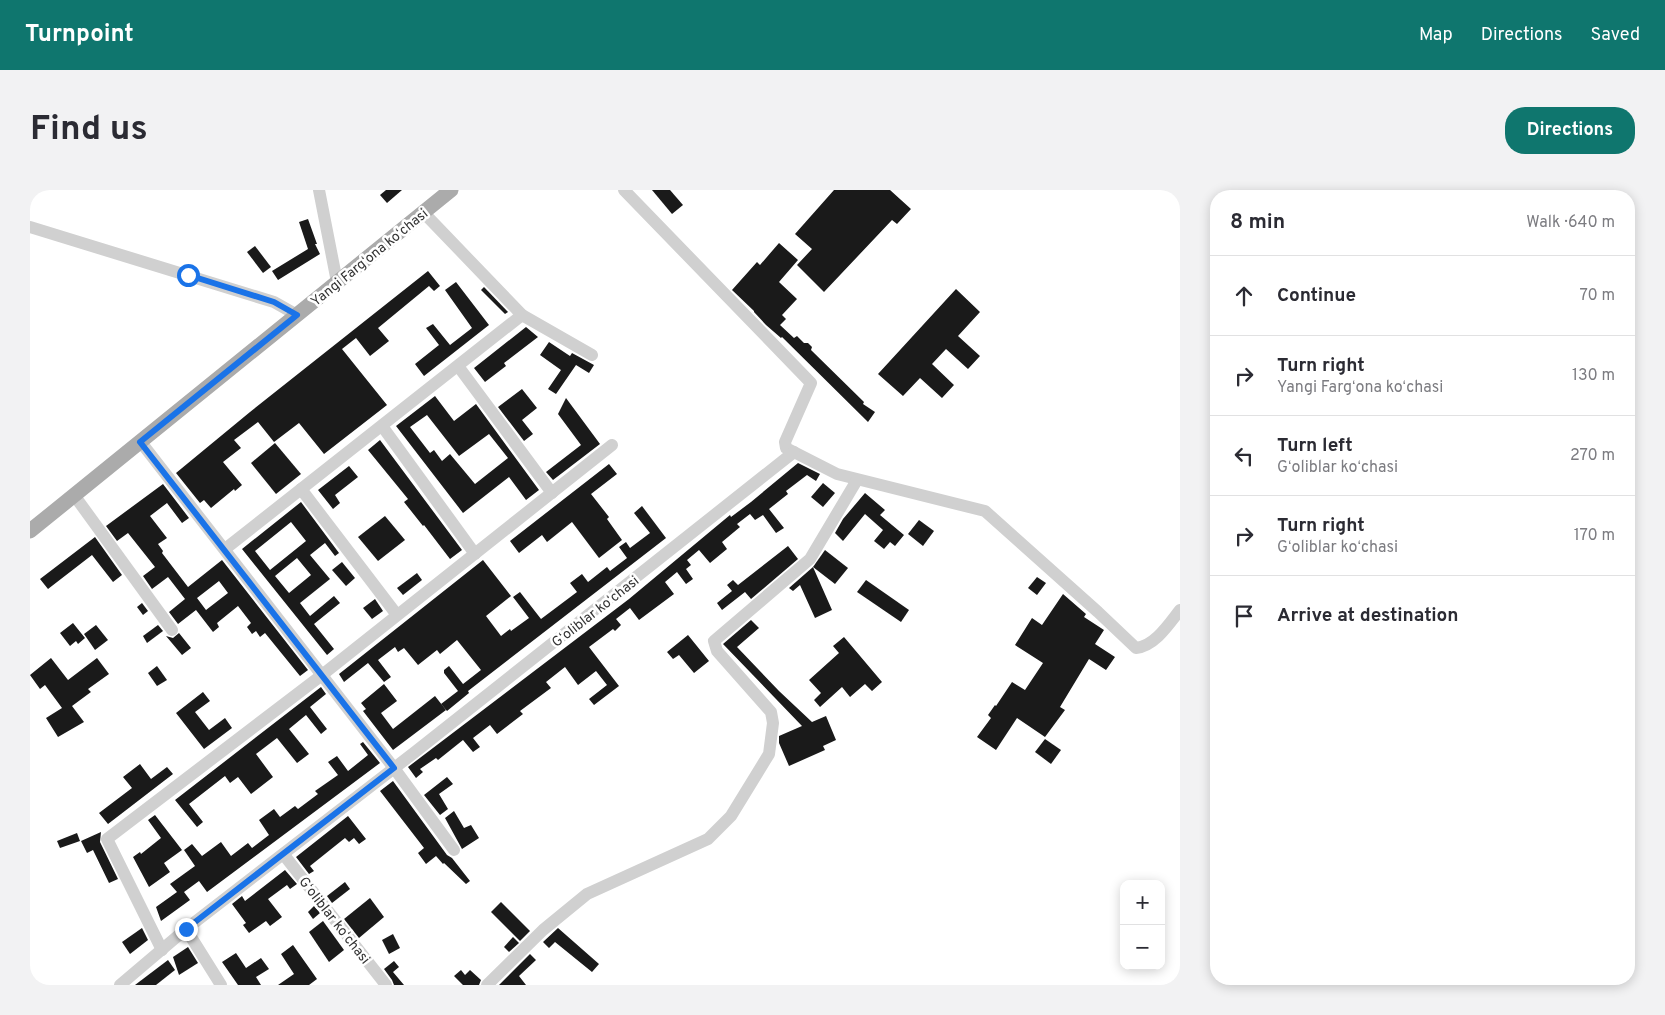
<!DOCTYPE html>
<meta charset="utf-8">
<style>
:root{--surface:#fff;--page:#f2f2f3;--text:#2b2b33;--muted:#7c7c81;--line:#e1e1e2;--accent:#0f766e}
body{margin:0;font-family:Overpass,sans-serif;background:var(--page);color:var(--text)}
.controls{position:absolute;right:15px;bottom:15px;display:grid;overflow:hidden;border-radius:10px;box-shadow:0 2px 12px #0003}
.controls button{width:45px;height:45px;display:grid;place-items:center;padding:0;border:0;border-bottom:1px solid var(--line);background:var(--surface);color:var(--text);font:25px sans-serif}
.stop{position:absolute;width:15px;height:15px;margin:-11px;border:4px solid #1a73e8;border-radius:50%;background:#fff}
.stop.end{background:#1a73e8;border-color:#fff;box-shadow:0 1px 5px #0008}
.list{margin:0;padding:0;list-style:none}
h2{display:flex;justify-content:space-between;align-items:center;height:65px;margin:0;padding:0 20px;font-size:21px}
h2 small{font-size:16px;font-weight:400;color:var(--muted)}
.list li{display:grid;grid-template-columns:32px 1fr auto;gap:15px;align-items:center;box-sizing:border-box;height:80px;padding:0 20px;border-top:1px solid var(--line)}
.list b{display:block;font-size:19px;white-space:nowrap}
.list p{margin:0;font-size:16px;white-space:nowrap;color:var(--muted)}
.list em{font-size:16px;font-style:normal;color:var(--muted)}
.icon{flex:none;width:28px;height:28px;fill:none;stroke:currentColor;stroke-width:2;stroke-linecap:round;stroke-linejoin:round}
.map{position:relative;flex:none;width:1150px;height:795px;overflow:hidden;border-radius:20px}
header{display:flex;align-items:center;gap:30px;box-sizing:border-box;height:70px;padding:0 25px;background:var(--accent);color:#fff}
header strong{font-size:24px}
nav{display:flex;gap:28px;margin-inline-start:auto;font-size:18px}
.intro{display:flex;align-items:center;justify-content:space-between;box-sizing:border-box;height:120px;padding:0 30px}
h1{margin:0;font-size:35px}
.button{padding:12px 22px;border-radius:20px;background:var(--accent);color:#fff;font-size:18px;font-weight:700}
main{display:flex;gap:30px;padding:0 30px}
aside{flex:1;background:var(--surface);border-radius:20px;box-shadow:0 2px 12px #0003}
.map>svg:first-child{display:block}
</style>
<header>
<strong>Turnpoint</strong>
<nav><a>Map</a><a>Directions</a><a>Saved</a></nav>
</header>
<div class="intro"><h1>Find us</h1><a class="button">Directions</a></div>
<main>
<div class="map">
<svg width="1150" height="795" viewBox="0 0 1150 795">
<rect width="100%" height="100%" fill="#fff"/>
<!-- building -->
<g fill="#1a1a1a" fill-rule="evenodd">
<polygon points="356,0 372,0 357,13 350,5"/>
<polygon points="622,0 640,0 653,15 642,24"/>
<polygon points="804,0 860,0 881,19 867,34 862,30 794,102 767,75 782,59 765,44"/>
<polygon points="278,29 287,54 285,54 290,64 248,90 242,81 278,59 269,32"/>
<polygon points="749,53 768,70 749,92 767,109 752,125 756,129 750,135 764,148 767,146 774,153 778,153 782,157 781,160 834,212 833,214 845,222 838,232 752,147 751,148 736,135 724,122 724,121 702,100 727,72 730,75"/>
<polygon points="225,56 241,77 233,83 217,62"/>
<polygon points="398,81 410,96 404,101 399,96 348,138 359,151 340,166 326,148 312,159 357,215 294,264 269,233 244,252 228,232 204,250 211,258 193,272 212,295 205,301 204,299 181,318 174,310 170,313 146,283 220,222"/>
<polygon points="426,92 459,135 394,186 385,174 409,155 396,138 403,134 420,155 442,138 415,100"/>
<polygon points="454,97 478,122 475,124 451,100"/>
<polygon points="926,99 950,122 928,146 950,166 938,179 916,159 902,174 924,195 912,208 890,188 873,206 848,184"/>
<polygon points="496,137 508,147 474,173 476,176 455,192 444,178"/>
<polygon points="519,152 540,166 542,163 564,175 559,183 546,175 526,204 518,199 531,180 510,165"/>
<polygon points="492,199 507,218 492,230 503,244 494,251 468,217"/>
<path d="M 405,206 L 424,231 L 446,214 L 509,300 L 496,310 L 479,287 L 433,323 L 366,236 ZM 397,225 L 429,266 L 459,244 L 478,268 L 445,294 L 420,264 L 412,271 L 404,260 L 400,263 L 380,237 Z"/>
<polygon points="536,208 570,254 523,290 516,282 551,255 528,224"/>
<polygon points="350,250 432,360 420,369 394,335 393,336 374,312 378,309 338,260"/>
<polygon points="245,253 271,284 246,304 221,273"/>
<polygon points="768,273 790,284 786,291 777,285 756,301 758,304 739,319 754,338 746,343 733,325 725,330 720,324 707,334 710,337 692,352 697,359 680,373 669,360 657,370 661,375 656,379 663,389 656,394 647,382 635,392 644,404 609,430 600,418 586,429 591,435 585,441 583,439 559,457 589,496 564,515 559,509 577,495 566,481 548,495 535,477 516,492 521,498 490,521 493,524 467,544 460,535 443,548 450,557 443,562 433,550 408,570 406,568 390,579 393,582 386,588 378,577 599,409 700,325 701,327 721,312"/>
<polygon points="579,274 587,284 561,304 579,327 577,329 592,350 569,368 542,332 517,352 512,345 489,363 480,351"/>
<polygon points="319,276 328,287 305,305 310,313 303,319 288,300"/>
<polygon points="793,293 805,303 793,317 781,307"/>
<path d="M 133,294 L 159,328 L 152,333 L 137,313 L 120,326 L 137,348 L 128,354 L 133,361 L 132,363 L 158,397 L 192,370 L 278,480 L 270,486 L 235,443 L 230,447 L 226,441 L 222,444 L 217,437 L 221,433 L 208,416 L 187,433 L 189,437 L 183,442 L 166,420 L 148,434 L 139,422 L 155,409 L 138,387 L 122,399 L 113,386 L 125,377 L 98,343 L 87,351 L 76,336 ZM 189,391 L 198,403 L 176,420 L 167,408 Z"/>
<polygon points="835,303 855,320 850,325 874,345 865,356 860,352 854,359 844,351 853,340 835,324 813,351 805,343 813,329"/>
<path d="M 271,312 L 309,363 L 305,366 L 295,353 L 280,365 L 300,389 L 270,413 L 280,426 L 304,406 L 310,413 L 284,434 L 304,459 L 297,465 L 212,359 ZM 261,332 L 276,351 L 240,380 L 225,361 ZM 267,368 L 281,385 L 259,403 L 245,386 Z"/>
<polygon points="612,316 636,348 438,501 439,503 417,521 411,514 428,501 414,483 414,480 419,476 433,494 451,480 427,450 410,464 407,460 388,475 374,458 368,462 365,457 348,470 361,487 354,492 338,473 314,492 309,484 453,370 481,406 456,426 471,446 480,439 481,441 499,428 483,407 490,402 511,429 547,402 540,393 552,384 558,392 577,377 580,381 597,368 589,357 596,352 600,358 620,343 604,323"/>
<polygon points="355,326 375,350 348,371 328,347"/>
<polygon points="889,330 904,341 893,356 878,344"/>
<polygon points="65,347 92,385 83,392 62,365 18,399 10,389"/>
<polygon points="758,356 768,369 721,409 715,402 692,420 687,413 702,401 697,395 703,390 708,395"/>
<polygon points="795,360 818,378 805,394 783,377"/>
<polygon points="312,372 325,388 316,396 302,380"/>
<polygon points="783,377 802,420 785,428 770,395 763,401 759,398"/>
<polygon points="387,383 392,390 373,405 367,398"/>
<polygon points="1007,387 1016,393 1007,405 998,398"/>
<polygon points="836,390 879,420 871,432 827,402"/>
<polygon points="1033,404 1056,424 1054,427 1074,440 1065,454 1085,467 1076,480 1059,469 1030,517 1035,520 1015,547 987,528 966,560 947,547 961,528 958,525 965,515 966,516 982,492 995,500 1013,473 985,455 1002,428 1012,435"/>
<polygon points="345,409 353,421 342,429 333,418"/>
<polygon points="112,413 118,421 113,425 107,417"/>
<polygon points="721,430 729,438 707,457 749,501 782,532 796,526 806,550 793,556 795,560 759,576 749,553 749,546 772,536 693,454"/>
<polygon points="43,433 55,448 48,454 46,451 40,456 30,443"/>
<polygon points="66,435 78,450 65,460 54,444"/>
<polygon points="128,435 133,441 117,453 113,446"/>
<polygon points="149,443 161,458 152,465 136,446 143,448"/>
<polygon points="658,445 679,471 664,483 649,465 643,469 637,462"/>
<polygon points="814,447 852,492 842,501 835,494 820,507 812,497 790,517 784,510 791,503 779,490 809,463 803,456"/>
<polygon points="21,468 38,490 67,468 79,484 58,499 61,502 42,516 54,532 28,547 16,528 32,518 15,495 10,499 0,485"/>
<polygon points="127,476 137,490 127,496 118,483"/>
<polygon points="354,494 367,511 351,523 363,539 405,506 416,520 363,560 333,521 336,519 331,513"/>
<polygon points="291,497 296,504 280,517 297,539 291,544 276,525 259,539 279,564 267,573 247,548 226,564 243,587 221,604 208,587 200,593 195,586 159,614 173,632 167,637 145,610"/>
<polygon points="173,502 180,511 165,522 179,540 195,528 202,538 174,559 146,523"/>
<polygon points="1015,549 1031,560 1021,574 1005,562"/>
<polygon points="333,552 350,573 177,702 169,691 154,702 160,710 131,731 126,717 147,702 140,694 165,676 154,660 162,654 172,666 191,652 201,666 218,653 222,658 239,645 229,630 244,619 250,627 265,616 268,619 288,604 285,601 308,585 298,572 307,566 318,581 338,565 330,554"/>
<polygon points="110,574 121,589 137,577 143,584 78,634 69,623 102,598 93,587"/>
<polygon points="417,587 423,594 409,604 418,619 410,625 394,605"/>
<polygon points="363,591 417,665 422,668 440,691 436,694 414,673 413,674 406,666 396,674 388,663 394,658 350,601"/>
<polygon points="424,621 434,638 441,635 449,648 432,659 415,628"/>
<polygon points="125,625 152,660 134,673 140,682 119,697 103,667 110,662 111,664 131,648 118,630"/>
<polygon points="318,626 336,649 329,654 324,648 319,652 315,648 280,676 284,681 279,684 266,667"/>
<polygon points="71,642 70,652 88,689 79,693 63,660 57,663 51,651"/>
<polygon points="47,643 50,651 30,658 27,651"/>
<polygon points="255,680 267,694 260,699 257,695 238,709 252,727 240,736 236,731 219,743 213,735 216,733 202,714 212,706 215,711"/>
<polygon points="315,692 320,699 302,713 297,706"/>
<polygon points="340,708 354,727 329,748 314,729"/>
<polygon points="471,712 500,741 490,751 461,722"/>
<polygon points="284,716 290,723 283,729 278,722"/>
<polygon points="293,731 314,760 299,772 279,742"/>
<polygon points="112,738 118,750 100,764 92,752"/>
<polygon points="528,738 569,774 562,782 525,752 519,758 513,752"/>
<polygon points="363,744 370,758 359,764 352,750"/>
<polygon points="483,747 489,753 479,762 474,757"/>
<polygon points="263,755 287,789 279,795 248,795 264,784 251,764"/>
<polygon points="158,757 168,773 149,785 143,767"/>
<polygon points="206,763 216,778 231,768 239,779 226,787 231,795 208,795 192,772"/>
<polygon points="500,764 506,770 489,786 496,795 469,795"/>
<polygon points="138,770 145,780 126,795 105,795"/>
<polygon points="364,771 369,777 363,782 374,795 364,795 362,790 354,779"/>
<polygon points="431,780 435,785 440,780 451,790 449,795 433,795 424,786"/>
</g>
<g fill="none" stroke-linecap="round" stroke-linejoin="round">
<!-- minor -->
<g stroke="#d0d0d0" stroke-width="12">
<polyline points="289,0 307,92"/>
<path d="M 594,0 L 781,193 L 755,252 L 756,258 L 807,284 L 955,321 L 1068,422 L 1106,458 C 1125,456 1139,434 1150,420"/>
<polyline points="393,22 492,125"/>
<polyline points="0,37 244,112 267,125"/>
<polyline points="428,176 522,303"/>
<polyline points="352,236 445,364"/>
<polyline points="110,251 364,578 424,660"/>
<polyline points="271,299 367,425"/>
<polyline points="44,305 142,440"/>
<polyline points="195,359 492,125 562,165"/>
<polyline points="254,665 356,795"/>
<polyline points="156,739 191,795"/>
<polyline points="132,760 77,649 292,485 582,255"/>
<polyline points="90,795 156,739 385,562 764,262"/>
<polyline points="457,795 513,740 557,704 678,649 701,626 739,564 743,533 741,522 687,461 684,451 780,369 827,290"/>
</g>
<!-- major -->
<polyline stroke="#ababab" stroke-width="15" points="0,341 421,0"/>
</g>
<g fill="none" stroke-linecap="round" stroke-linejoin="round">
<!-- route -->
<polyline stroke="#1a73e8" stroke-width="6" points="156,739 364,578 110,252 267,125 244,112 158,85"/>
</g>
<g text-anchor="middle" stroke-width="5" stroke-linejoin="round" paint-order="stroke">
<!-- street labels -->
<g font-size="14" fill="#333" stroke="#fff">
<text transform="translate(339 67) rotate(-39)" y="5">Yangi Fargʻona koʻchasi</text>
<text transform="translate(565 421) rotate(-38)" y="5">Gʻoliblar koʻchasi</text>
<text transform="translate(305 730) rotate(52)" y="5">Gʻoliblar koʻchasi</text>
</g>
</g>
</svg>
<div class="controls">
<button>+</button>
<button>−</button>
</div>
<div class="stop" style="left:158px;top:85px"></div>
<div class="stop end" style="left:156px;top:739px"></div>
</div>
<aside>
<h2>8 min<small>Walk · 640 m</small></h2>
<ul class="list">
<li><svg class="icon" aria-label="ahead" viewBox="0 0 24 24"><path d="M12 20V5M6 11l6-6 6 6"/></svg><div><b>Continue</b></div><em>70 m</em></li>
<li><svg class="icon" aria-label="right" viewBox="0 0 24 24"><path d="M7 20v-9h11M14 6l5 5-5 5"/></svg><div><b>Turn right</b><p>Yangi Fargʻona koʻchasi</p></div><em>130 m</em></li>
<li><svg class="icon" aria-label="left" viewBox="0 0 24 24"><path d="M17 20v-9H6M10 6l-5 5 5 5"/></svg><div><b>Turn left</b><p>Gʻoliblar koʻchasi</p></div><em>270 m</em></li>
<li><svg class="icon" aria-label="right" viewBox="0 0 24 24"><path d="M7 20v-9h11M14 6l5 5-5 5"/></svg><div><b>Turn right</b><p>Gʻoliblar koʻchasi</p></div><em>170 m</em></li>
<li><svg class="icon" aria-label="arrive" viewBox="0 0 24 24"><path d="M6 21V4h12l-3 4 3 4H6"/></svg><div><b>Arrive at destination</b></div></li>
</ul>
</aside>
</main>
